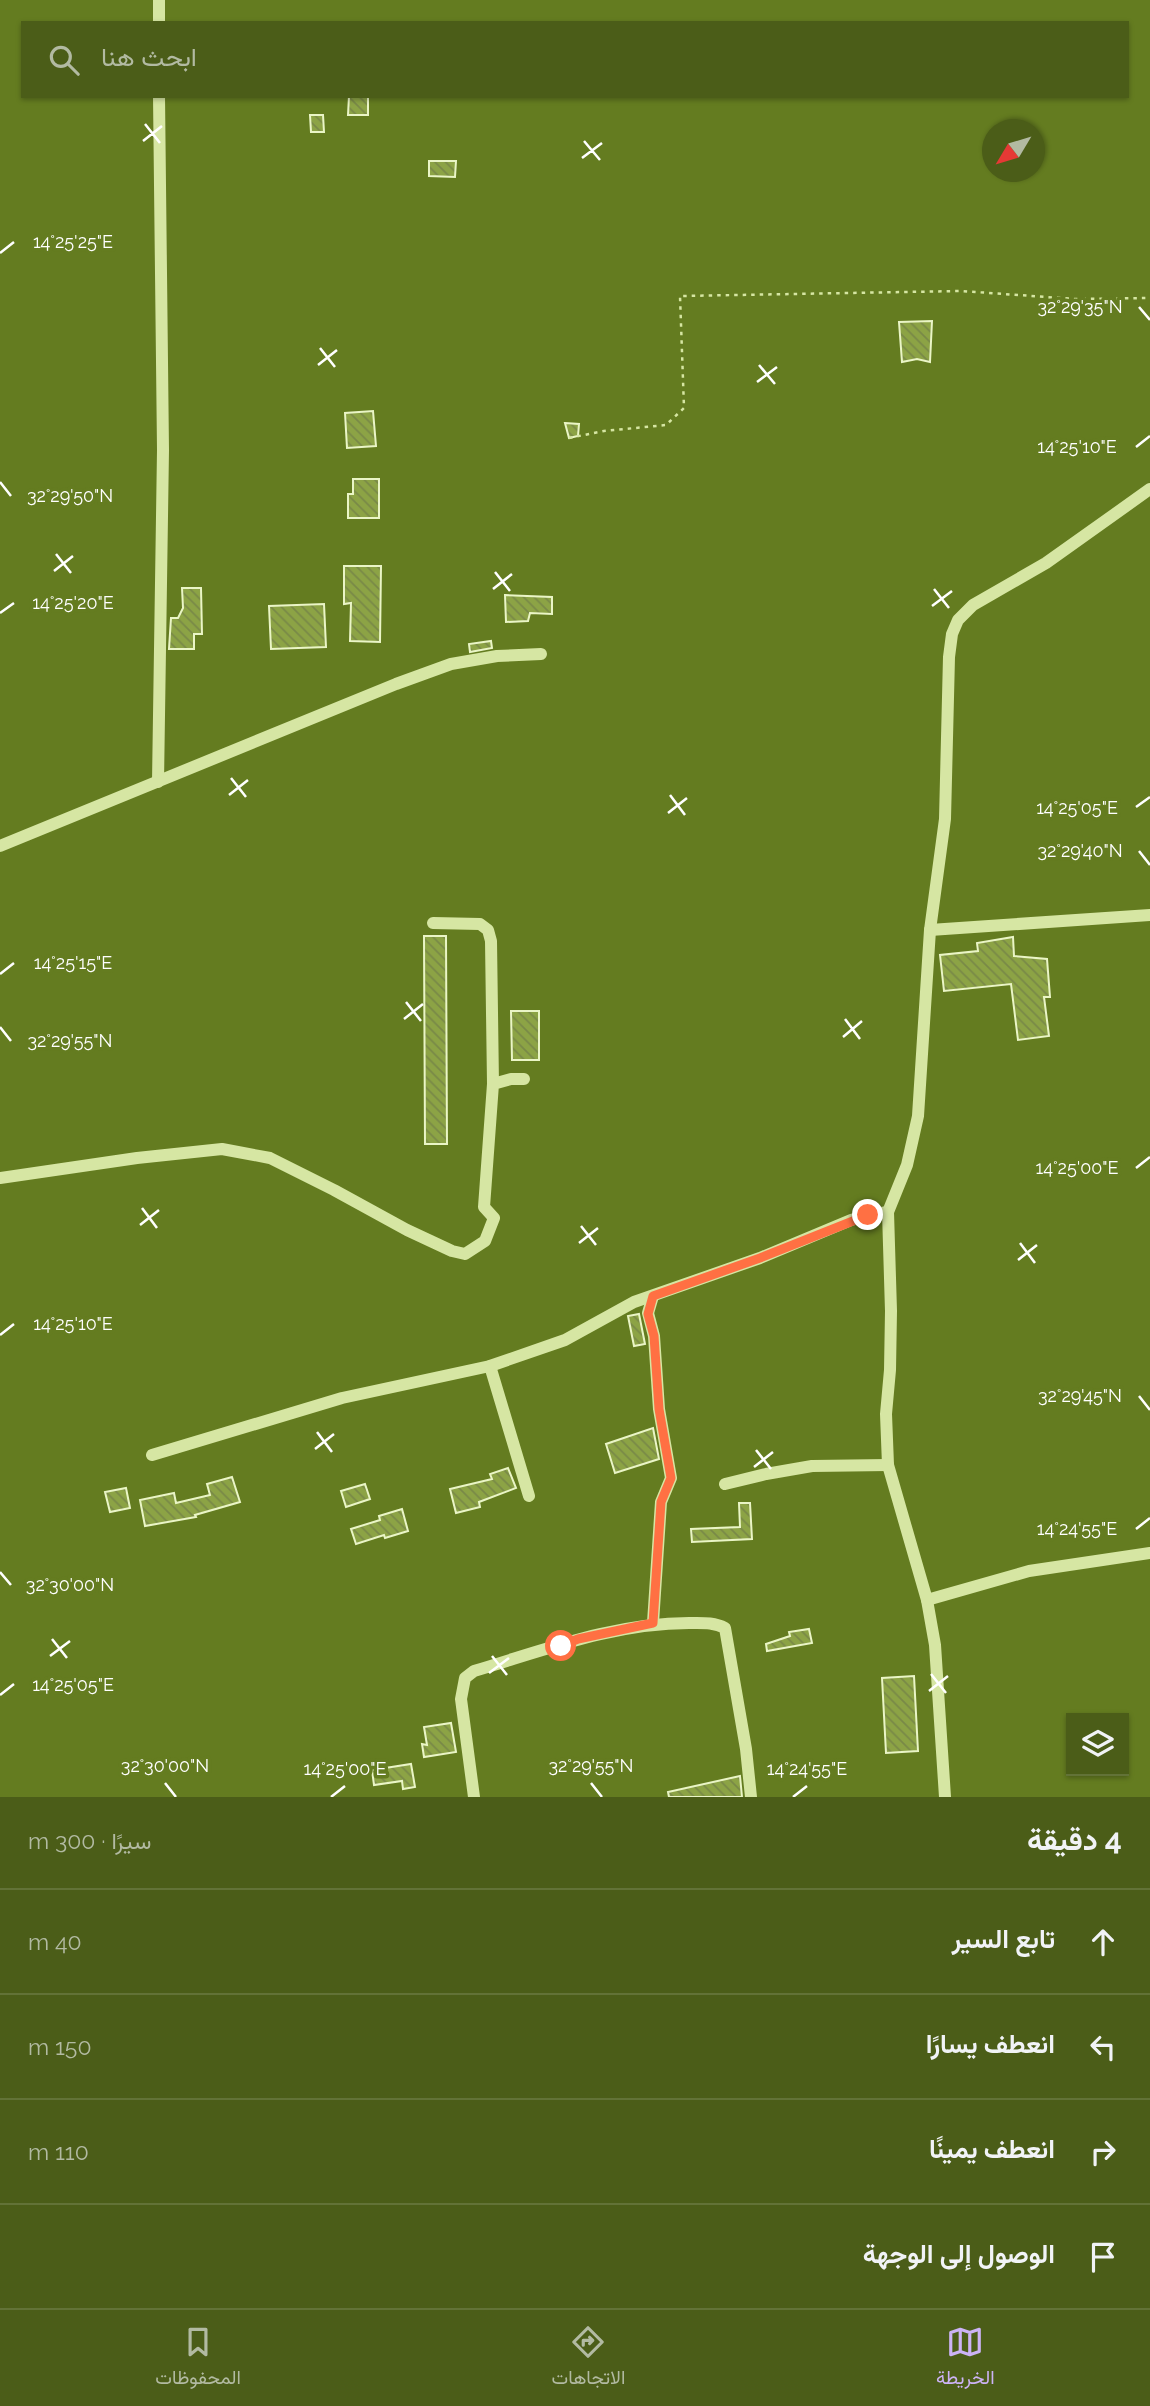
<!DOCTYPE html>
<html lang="ar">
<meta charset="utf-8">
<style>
:root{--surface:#4b5d18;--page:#556625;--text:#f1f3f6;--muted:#b2baa2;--line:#627237;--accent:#ccb3f5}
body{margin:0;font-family:Raleway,Vazirmatn,sans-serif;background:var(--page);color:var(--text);direction:rtl}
.controls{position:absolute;right:21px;bottom:21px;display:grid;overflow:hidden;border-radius:0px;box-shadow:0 2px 5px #0004}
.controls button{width:63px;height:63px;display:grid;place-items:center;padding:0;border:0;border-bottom:2px solid var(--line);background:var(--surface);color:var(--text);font:35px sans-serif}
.compass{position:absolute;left:982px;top:119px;width:63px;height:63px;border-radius:50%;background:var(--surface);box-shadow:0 2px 5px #0004;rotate:232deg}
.stop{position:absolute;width:21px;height:21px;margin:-16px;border:5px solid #ff7043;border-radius:50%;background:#fff}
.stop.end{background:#ff7043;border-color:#fff;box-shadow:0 2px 7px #0008}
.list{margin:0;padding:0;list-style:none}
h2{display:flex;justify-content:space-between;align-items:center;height:91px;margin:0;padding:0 28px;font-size:30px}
h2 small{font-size:23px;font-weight:400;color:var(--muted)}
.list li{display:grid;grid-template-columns:46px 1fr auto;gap:21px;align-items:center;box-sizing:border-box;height:105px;padding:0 28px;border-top:2px solid var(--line)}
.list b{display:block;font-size:26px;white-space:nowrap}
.list em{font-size:23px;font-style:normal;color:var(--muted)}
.icon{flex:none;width:38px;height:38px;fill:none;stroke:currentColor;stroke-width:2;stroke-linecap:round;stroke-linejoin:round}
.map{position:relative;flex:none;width:1150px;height:1797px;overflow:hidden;direction:ltr}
.search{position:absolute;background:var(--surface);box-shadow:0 2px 5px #0004;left:21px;right:21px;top:21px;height:77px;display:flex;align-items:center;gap:18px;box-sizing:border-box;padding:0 24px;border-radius:0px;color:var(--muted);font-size:26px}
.sheet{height:511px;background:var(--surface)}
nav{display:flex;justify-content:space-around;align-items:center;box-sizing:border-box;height:98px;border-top:2px solid var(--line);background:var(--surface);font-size:19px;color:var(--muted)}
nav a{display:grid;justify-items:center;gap:4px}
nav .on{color:var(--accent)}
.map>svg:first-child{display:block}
</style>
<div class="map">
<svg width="1150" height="1797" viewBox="0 0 1150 1797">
<defs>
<pattern id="building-back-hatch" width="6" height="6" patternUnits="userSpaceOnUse" patternTransform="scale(1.75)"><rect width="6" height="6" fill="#8ca345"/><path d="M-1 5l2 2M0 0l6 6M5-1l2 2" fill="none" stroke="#798947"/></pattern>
</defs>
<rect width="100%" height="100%" fill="#647c20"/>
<!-- building -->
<g fill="url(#building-back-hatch)" stroke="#eaf5c6" stroke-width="2">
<polygon points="349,96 368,96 368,115 348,115"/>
<polygon points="310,115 323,115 324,132 311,132"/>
<polygon points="429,161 456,161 455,177 429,176"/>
<polygon points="932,321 930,362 917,359 902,362 899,322"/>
<polygon points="373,411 376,446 347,448 345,413"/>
<polygon points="565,423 579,424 578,436 569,438"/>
<polygon points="353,479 379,479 379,518 348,518 348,494 353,494"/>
<polygon points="344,566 381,566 380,642 350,641 351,603 344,604"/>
<polygon points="182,588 201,588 202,634 194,634 194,649 169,649 171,618 178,618 183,608"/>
<polygon points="505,595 552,597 552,614 530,613 528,621 506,622"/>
<polygon points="324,604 326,647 271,649 269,606"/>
<polygon points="491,641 492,648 470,652 469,644"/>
<polygon points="424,936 446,936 447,1144 425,1144"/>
<polygon points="1013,937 1014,956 1047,959 1050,997 1044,997 1049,1036 1018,1040 1011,984 944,991 940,955 978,951 977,943"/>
<polygon points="511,1011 539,1011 539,1060 512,1060"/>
<polygon points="639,1314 645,1344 634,1346 628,1316"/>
<polygon points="653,1428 659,1459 615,1473 606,1444"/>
<polygon points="508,1468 516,1488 479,1502 480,1507 456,1513 450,1489 492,1479 490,1474"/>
<polygon points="232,1477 240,1502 195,1515 196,1517 145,1526 140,1500 174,1493 176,1503 210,1495 207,1484"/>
<polygon points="365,1484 370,1499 346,1507 341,1491"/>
<polygon points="126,1488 130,1508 110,1512 105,1492"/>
<polygon points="739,1503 750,1503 752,1539 692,1542 691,1529 740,1527"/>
<polygon points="402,1509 408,1531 385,1538 384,1535 356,1544 351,1529 380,1520 379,1516"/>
<polygon points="809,1629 812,1643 767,1651 766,1644 790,1636 789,1632"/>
<polygon points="914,1676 918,1751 886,1753 882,1678"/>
<polygon points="451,1723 456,1752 424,1757 422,1744 427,1745 424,1727"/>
<polygon points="411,1764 415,1787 403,1789 402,1781 374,1785 372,1770"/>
<polygon points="740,1776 742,1797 669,1797 668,1792"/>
</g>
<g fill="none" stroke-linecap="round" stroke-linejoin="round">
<!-- path -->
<polyline stroke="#d6e6a3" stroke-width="2.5" stroke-dasharray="3.5 5" stroke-linecap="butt" points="569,438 604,431 666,425 684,408 680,296 961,291 1075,299 1150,298"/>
<!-- minor -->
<g stroke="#d6e6a3" stroke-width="12">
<polyline points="159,0 159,23"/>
<polyline points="158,782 163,450 159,96"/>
<polyline points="0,846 396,684 451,664 497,656 541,654"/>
<polyline points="433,923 480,924 488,930 491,941 493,1084"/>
<polyline points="930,930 1150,915"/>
<polyline points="0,1178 137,1158 222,1149 270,1158 334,1190 407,1230 452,1251 465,1254 485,1241 494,1218 484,1207 493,1084 511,1079 524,1079"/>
<polyline points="653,1296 648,1313 654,1336 659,1409 671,1478 661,1502 653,1623"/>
<polyline points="490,1366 529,1496"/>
<polyline points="152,1455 342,1398 490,1366 565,1340 634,1302 760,1258 851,1220 868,1215 888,1212"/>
<polyline points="725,1484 766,1474 812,1466 888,1465"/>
<polyline points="927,1600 1029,1571 1150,1553"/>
<path d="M 474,1797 L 461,1699 L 465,1678 L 474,1671 C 545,1650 614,1623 689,1623 C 702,1623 714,1622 725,1628 L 746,1749 L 751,1797"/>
<polyline points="945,1797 935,1645 927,1600 888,1465 886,1414 890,1370 891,1311 888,1212 907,1165 918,1116 930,930 945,819 949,657 952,634 958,620 973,605 1046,563 1150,489"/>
</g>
</g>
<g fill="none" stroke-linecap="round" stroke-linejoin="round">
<!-- route -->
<polyline stroke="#ff7043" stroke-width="9" points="561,1646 578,1639 653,1623 661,1502 671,1478 659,1409 654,1336 648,1314 653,1296 760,1258 868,1215"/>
</g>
<!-- ticks -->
<path fill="none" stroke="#fff" stroke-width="2.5" d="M 145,124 L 160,143M 143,141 L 162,126M 584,141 L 600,160M 582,158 L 602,143M 0,253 L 14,242M 1139,307 L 1150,320M 320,348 L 335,367M 318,365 L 337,350M 759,365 L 775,384M 757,382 L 777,367M 1136,447 L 1150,436M 0,482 L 11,496M 56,554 L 71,573M 54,571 L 73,556M 495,572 L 510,591M 493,589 L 512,574M 934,589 L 949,608M 932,606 L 952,591M 0,613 L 14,603M 231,778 L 246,797M 229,795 L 248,780M 670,795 L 685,815M 1136,807 L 1150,797M 668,813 L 687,798M 1139,851 L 1150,865M 0,974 L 14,963M 406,1002 L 421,1021M 404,1019 L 423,1004M 845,1019 L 860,1039M 0,1027 L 11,1041M 843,1037 L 862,1021M 1136,1168 L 1150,1157M 142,1208 L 157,1228M 140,1225 L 159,1210M 581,1226 L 596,1245M 579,1243 L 598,1228M 1020,1243 L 1035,1263M 1018,1260 L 1037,1245M 0,1335 L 14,1324M 1139,1396 L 1150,1410M 317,1432 L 332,1452M 315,1449 L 334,1434M 756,1450 L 771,1469M 754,1467 L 773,1452M 1136,1529 L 1150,1518M 0,1572 L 11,1585M 52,1639 L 67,1658M 50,1656 L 70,1641M 492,1656 L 507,1675M 489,1673 L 509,1658M 931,1674 L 946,1693M 929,1691 L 948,1676M 0,1695 L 14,1684M 165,1783 L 176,1797M 591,1783 L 602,1797M 331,1797 L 345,1786M 793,1797 L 807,1786"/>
<g font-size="18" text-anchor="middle" fill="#fff" stroke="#647c20" stroke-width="7" stroke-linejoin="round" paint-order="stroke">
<text x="73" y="248">14°25'25"E</text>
<text x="1080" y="313">32°29'35"N</text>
<text x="1077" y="453">14°25'10"E</text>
<text x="70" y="502">32°29'50"N</text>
<text x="73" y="609">14°25'20"E</text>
<text x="1077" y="814">14°25'05"E</text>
<text x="1080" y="857">32°29'40"N</text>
<text x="73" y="969">14°25'15"E</text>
<text x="70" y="1047">32°29'55"N</text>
<text x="1077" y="1174">14°25'00"E</text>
<text x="73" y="1330">14°25'10"E</text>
<text x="1080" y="1402">32°29'45"N</text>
<text x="1077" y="1535">14°24'55"E</text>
<text x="70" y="1591">32°30'00"N</text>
<text x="73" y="1691">14°25'05"E</text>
<text x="165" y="1772">32°30'00"N</text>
<text x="591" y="1772">32°29'55"N</text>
<text x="345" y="1775">14°25'00"E</text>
<text x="807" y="1775">14°24'55"E</text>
</g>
</svg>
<div class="controls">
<button><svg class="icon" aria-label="layers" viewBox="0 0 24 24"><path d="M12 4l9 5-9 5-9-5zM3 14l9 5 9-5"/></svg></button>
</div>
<svg class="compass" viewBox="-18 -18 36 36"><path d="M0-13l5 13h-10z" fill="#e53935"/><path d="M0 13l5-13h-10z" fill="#b2baa2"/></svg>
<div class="stop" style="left:561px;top:1646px"></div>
<div class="stop end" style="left:868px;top:1215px"></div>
<div class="search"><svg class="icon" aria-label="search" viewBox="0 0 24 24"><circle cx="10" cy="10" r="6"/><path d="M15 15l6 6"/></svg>ابحث هنا</div>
</div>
<section class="sheet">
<h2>4 دقيقة<small>سيرًا · 300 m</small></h2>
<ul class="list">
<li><svg class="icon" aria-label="ahead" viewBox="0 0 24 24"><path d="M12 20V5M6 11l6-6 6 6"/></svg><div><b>تابع السير</b></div><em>40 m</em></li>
<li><svg class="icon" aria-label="left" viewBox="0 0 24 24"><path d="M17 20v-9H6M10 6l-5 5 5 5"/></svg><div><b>انعطف يسارًا</b></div><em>150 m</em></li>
<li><svg class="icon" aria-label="right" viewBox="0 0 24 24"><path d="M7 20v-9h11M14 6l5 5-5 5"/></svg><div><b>انعطف يمينًا</b></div><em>110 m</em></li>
<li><svg class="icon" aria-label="arrive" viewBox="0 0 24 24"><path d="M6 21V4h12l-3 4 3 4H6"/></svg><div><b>الوصول إلى الوجهة</b></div></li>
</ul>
</section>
<nav>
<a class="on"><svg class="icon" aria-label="map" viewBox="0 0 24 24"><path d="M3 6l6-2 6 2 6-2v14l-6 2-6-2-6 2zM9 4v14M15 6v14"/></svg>الخريطة</a>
<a><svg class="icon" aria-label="directions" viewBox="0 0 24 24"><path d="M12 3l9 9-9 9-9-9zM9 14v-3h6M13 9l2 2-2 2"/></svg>الاتجاهات</a>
<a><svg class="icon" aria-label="saved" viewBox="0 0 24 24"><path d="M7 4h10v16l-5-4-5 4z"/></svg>المحفوظات</a>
</nav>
